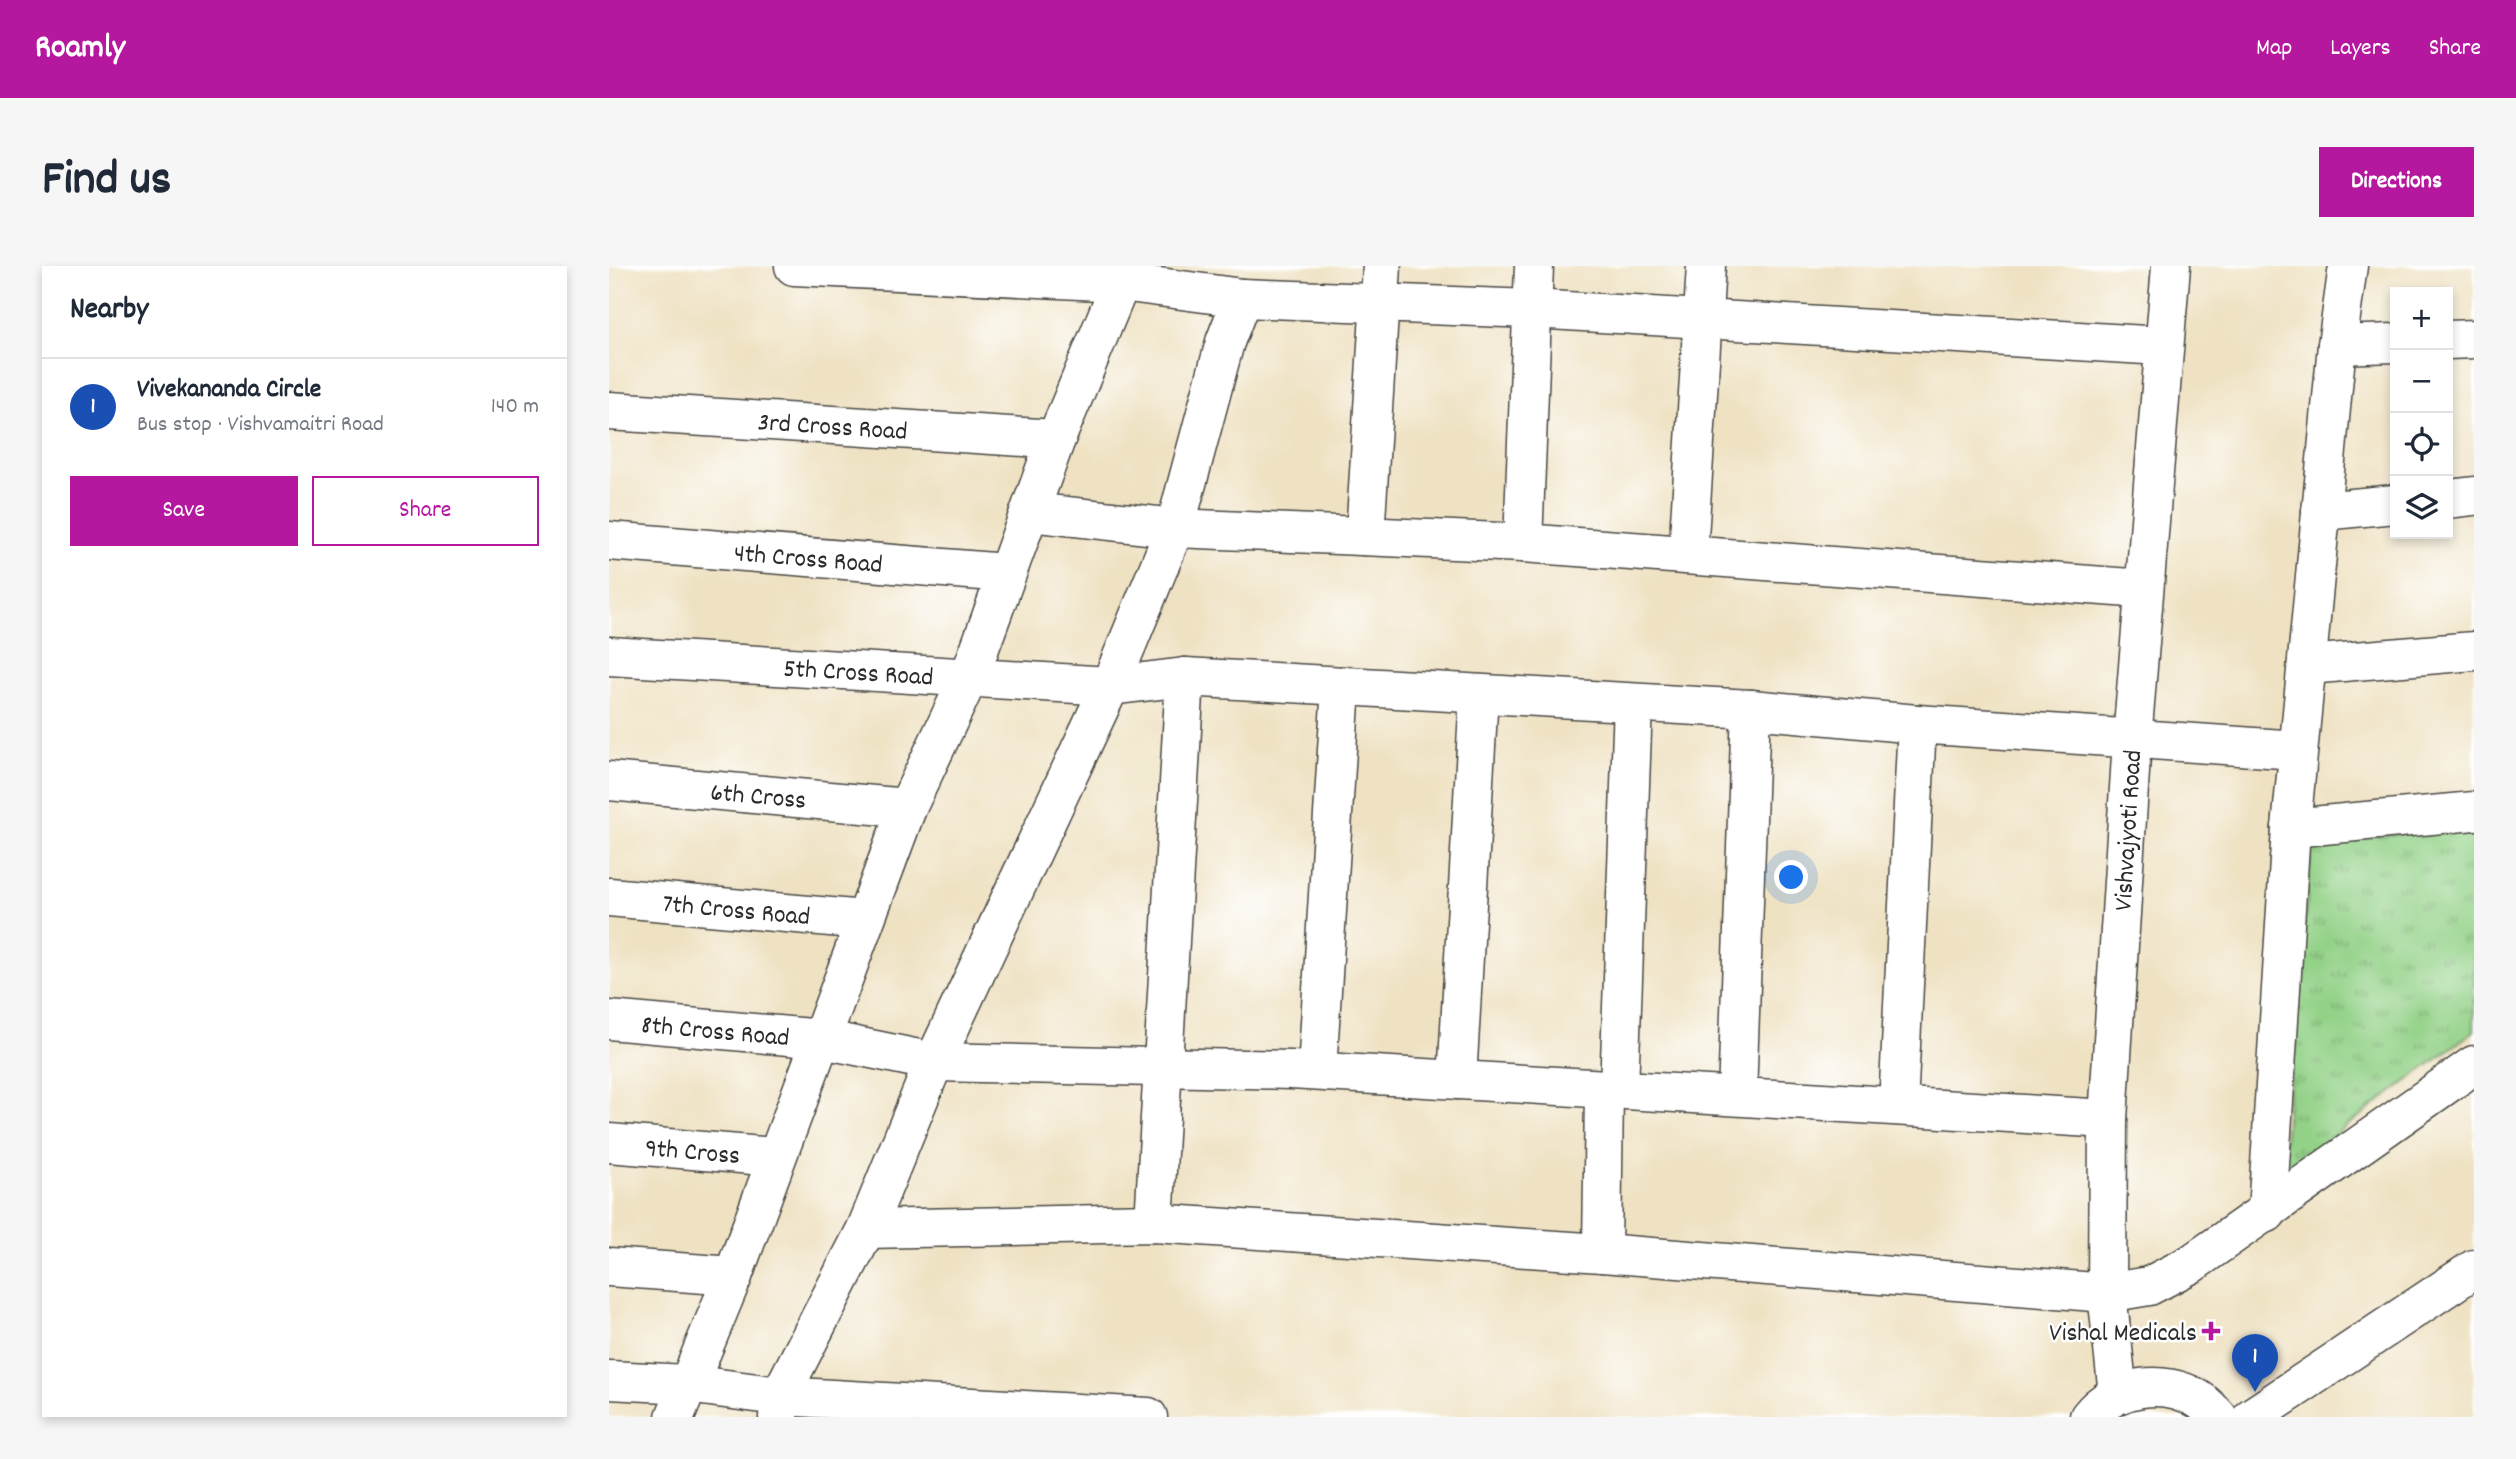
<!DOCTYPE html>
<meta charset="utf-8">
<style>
:root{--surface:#fff;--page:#f6f6f7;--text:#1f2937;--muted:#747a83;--line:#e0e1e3;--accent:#b5179e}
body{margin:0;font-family:Dekko,sans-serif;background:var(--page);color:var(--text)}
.controls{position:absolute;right:21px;top:21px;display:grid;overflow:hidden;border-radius:0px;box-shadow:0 4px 10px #0003}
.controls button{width:63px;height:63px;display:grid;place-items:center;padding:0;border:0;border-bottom:2px solid var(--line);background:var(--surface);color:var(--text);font:35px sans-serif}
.you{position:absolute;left:1183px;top:612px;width:24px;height:24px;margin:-18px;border:5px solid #fff;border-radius:50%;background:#1a73e8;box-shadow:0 0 0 10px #1a73e833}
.badge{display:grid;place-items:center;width:46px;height:46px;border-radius:50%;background:var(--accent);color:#fff;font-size:23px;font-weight:700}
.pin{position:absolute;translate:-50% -58px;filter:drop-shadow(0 2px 4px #0008)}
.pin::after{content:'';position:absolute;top:37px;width:24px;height:21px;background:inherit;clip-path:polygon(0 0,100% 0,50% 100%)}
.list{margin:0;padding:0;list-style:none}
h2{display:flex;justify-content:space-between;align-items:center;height:91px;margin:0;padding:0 28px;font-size:30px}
h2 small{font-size:23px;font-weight:400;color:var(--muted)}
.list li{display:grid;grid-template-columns:46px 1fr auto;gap:21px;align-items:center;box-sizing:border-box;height:98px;padding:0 28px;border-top:2px solid var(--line)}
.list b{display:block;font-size:26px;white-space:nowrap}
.list p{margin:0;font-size:23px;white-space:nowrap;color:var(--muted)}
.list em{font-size:23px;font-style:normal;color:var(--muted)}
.actions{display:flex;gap:14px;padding:21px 28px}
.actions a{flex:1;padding:16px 0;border:2px solid var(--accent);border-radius:0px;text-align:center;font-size:24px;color:var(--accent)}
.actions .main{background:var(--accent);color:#fff}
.icon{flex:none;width:38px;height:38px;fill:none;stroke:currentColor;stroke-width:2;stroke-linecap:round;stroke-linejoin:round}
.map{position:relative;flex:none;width:1865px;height:1151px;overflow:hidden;border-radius:0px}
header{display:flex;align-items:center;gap:42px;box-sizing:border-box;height:98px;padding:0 35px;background:var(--accent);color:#fff}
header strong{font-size:33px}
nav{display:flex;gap:38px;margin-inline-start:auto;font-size:24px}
.intro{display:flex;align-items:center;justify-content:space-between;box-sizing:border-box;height:168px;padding:0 42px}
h1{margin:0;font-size:49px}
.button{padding:18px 32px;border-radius:0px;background:var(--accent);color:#fff;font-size:24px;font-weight:700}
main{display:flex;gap:42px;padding:0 42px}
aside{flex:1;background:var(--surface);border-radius:0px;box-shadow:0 4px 10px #0003}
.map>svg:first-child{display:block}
</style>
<header>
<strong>Roamly</strong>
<nav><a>Map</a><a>Layers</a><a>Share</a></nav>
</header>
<div class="intro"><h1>Find us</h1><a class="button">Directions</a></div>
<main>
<aside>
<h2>Nearby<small></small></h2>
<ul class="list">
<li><span class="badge" style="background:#1a4fb4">1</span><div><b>Vivekananda Circle</b><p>Bus stop · Vishvamaitri Road</p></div><em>140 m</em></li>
</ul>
<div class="actions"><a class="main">Save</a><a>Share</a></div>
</aside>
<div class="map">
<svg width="1865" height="1151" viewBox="0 0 1865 1151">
<defs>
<pattern id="park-tufts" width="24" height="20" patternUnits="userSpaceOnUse" patternTransform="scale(1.75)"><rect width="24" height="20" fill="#93d187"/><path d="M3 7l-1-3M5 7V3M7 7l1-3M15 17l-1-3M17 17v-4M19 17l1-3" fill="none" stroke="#78aa6f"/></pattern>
</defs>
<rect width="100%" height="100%" fill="#fff"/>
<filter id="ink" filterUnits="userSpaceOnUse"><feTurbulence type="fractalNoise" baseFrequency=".0143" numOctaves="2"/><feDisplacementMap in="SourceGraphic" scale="14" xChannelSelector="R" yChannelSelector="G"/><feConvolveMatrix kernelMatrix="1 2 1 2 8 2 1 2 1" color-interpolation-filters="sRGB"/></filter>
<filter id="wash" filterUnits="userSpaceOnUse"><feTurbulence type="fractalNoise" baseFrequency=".00686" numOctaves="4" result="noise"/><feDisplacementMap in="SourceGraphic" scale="28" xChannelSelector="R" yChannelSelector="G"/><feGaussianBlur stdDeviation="1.57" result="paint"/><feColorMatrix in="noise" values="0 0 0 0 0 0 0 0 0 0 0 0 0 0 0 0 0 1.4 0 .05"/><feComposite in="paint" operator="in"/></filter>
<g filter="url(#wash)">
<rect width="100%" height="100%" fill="#efe2c3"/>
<!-- park -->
<polygon fill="url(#park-tufts)" stroke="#5f7e59" stroke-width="2" points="1865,560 1865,765 1672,909 1703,576"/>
</g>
<g filter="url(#ink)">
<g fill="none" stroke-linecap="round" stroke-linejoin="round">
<!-- minor casing -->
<g stroke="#484642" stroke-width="41">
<g id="minor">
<polyline points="185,0 512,16 633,32 923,43 1554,80"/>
<polyline points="1839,74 1865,73"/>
<polyline points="1728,79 1786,77"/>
<path id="s1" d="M 0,145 L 447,173"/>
<polyline points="1839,233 1865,230"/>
<polyline points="1712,245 1786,238"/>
<polyline points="421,246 566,262 914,277 1535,323"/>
<polyline points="756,270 773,0"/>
<path id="s2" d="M 0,275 L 397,307"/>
<polyline points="914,277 925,0"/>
<polyline points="1079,288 1097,0"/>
<path id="s3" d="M 0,390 L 501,420 L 576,411 L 1142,443 L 1308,458 L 1689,484"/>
<polyline points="1698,399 1865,385"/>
<path id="s4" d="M 0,515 L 298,542"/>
<polyline points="1682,562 1865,545"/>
<path id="s5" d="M 0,631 L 255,654"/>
<path id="s6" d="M 0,754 L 213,773 L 325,796 L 682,804 L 1499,853"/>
<polyline points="708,805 732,420"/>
<polyline points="848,814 870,428"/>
<polyline points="1010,823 1024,437"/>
<polyline points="1128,830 1142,443"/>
<polyline points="1289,840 1308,458"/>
<path id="s7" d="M 0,877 L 166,891"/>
<polyline points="1658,947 1682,562 1728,79 1739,0"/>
<polyline points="545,957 576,411"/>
<polyline points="257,963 545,957 993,987 1498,1027 1540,1020 1582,998 1865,799"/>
<polyline points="993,987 995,823"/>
<polyline points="0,1001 124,1010"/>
<polyline points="0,1114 78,1118 171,1130 539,1151"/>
<path id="s8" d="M 1509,1128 L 1498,1027 L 1499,853 L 1523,474 L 1562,0"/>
<polyline points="66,1151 124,1010 298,542 361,409 447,173 512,16 515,0"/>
<polyline points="169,1151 171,1130 257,963 325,796 501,420 566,262 616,76 633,32"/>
<path d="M 1480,1151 C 1505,1119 1555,1112 1589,1133 C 1596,1137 1603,1145 1609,1151"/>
<polyline points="1643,1151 1865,1003"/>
</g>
</g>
<!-- minor -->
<use href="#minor" stroke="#fff" stroke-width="38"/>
</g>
</g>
<!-- markers -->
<path fill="#b5179e" stroke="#fff" stroke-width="2.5" d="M1598.5 1054.5h7v7h7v7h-7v7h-7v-7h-7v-7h7z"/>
<g text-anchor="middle" stroke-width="5" stroke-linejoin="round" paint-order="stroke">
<!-- street labels -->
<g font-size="26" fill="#2b2b2b" stroke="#fff">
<text dy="9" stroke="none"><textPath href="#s1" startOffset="224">3rd Cross Road</textPath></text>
<text dy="9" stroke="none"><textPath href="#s2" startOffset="200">4th Cross Road</textPath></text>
<text dy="9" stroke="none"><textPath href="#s3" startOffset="250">5th Cross Road</textPath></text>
<text dy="9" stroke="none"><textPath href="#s4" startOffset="150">6th Cross</textPath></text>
<text dy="9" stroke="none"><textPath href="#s8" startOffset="565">Vishvajyoti Road</textPath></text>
<text dy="9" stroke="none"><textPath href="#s5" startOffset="128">7th Cross Road</textPath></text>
<text dy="9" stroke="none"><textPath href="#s6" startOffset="107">8th Cross Road</textPath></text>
<text dy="9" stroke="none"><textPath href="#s7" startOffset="84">9th Cross</textPath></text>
</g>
<!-- poi labels -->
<g font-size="26" fill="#2b2b2b" stroke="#fff" text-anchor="end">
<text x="1588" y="1074">Vishal Medicals</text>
</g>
</g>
</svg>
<div class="controls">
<button>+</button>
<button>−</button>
<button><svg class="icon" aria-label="locate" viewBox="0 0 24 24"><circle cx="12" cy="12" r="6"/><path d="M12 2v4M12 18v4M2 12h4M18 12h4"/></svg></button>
<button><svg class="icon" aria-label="layers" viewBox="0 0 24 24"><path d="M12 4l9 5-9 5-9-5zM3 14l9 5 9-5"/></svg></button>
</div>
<div class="you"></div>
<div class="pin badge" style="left:1646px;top:1126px;background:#1a4fb4">1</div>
</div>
</main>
